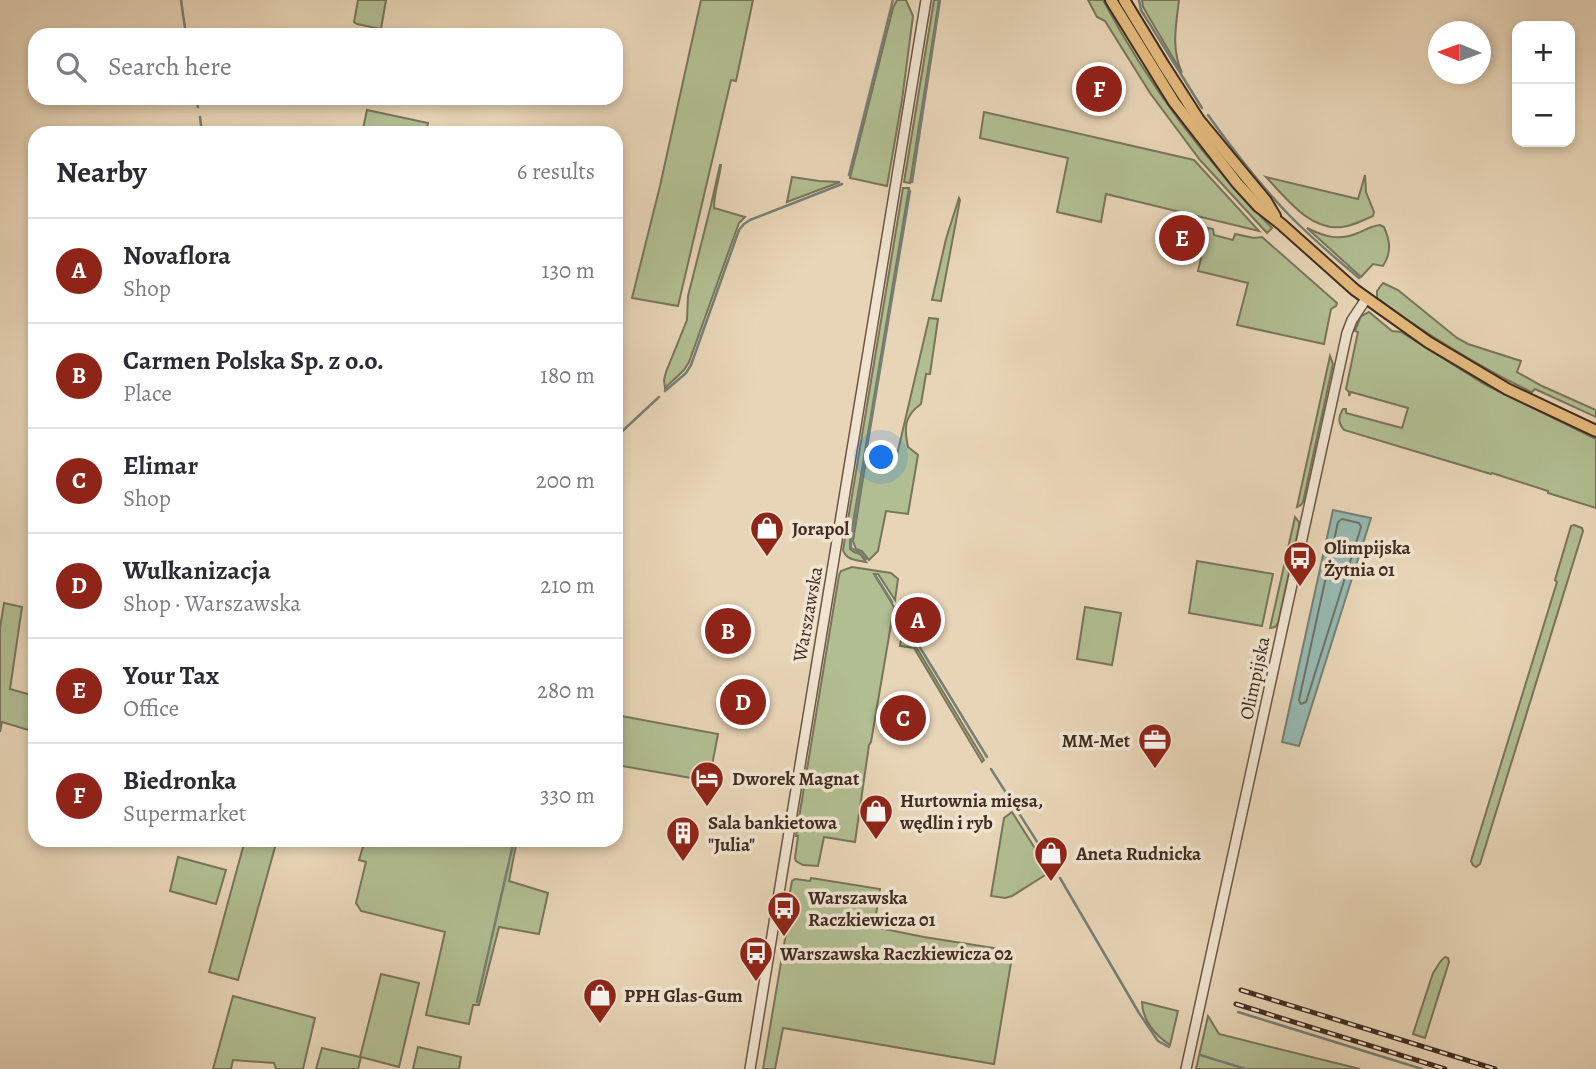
<!DOCTYPE html>
<meta charset="utf-8">
<style>
:root{--surface:#fff;--page:#f7f7f7;--text:#2b2b33;--muted:#7c7c81;--line:#e1e1e2;--accent:#8f2418}
body{margin:0;font-family:Alegreya,serif;background:var(--page);color:var(--text)}
.controls{position:absolute;right:21px;top:21px;display:grid;overflow:hidden;border-radius:14px;box-shadow:0 4px 10px #0003}
.controls button{width:63px;height:63px;display:grid;place-items:center;padding:0;border:0;border-bottom:2px solid var(--line);background:var(--surface);color:var(--text);font:35px sans-serif}
.compass{position:absolute;left:1428px;top:21px;width:63px;height:63px;border-radius:50%;background:var(--surface);box-shadow:0 4px 10px #0003;rotate:271deg}
.you{position:absolute;left:882px;top:458px;width:24px;height:24px;margin:-18px;border:5px solid #fff;border-radius:50%;background:#1a73e8;box-shadow:0 0 0 10px #1a73e833}
.badge{display:grid;place-items:center;width:46px;height:46px;border-radius:50%;background:var(--accent);color:#fff;font-size:23px;font-weight:700}
.pin{position:absolute;translate:-50% -50%;border:4px solid #fff;box-shadow:0 2px 7px #0006}
.list{margin:0;padding:0;list-style:none}
h2{display:flex;justify-content:space-between;align-items:center;height:91px;margin:0;padding:0 28px;font-size:30px}
h2 small{font-size:23px;font-weight:400;color:var(--muted)}
.list li{display:grid;grid-template-columns:46px 1fr auto;gap:21px;align-items:center;box-sizing:border-box;height:105px;padding:0 28px;border-top:2px solid var(--line)}
.list b{display:block;font-size:26px;white-space:nowrap}
.list p{margin:0;font-size:23px;white-space:nowrap;color:var(--muted)}
.list em{font-size:23px;font-style:normal;color:var(--muted)}
.icon{flex:none;width:38px;height:38px;fill:none;stroke:currentColor;stroke-width:2;stroke-linecap:round;stroke-linejoin:round}
.map{position:relative;flex:none;width:1596px;height:1069px;overflow:hidden}
.search{position:absolute;background:var(--surface);box-shadow:0 4px 10px #0003;left:28px;top:28px;width:595px;height:77px;display:flex;align-items:center;gap:18px;box-sizing:border-box;padding:0 24px;border-radius:21px;color:var(--muted);font-size:26px}
.panel{position:absolute;background:var(--surface);box-shadow:0 4px 10px #0003;left:28px;top:126px;width:595px;height:721px;border-radius:21px}
.map>svg:first-child{display:block}
</style>
<div class="map">
<svg width="1596" height="1069" viewBox="0 0 1596 1069">
<rect width="100%" height="100%" fill="#e8d5b7"/>
<filter id="stains"><feTurbulence type="fractalNoise" baseFrequency=".00286" numOctaves="4"/><feColorMatrix values="0 0 0 0 .2 0 0 0 0 .09 0 0 0 0 .02 0 0 0 .5 -.17"/></filter>
<radialGradient id="worn" r=".72"><stop offset=".6" stop-color="#630" stop-opacity="0"/><stop offset="1" stop-color="#630" stop-opacity=".3"/></radialGradient>
<!-- green -->
<g fill="#b1be92" stroke="#79755a" stroke-width="2">
<polygon points="358,0 386,0 381,29 357,24 354,22"/>
<polygon points="701,0 753,0 736,81 731,80 678,306 632,298 660,186"/>
<polygon points="897,0 906,0 913,16 902,100 887,186 850,178 893,8"/>
<polygon points="934,0 939,0 910,183 904,182"/>
<path d="M 1088,0 L 1103,0 C 1148,84 1205,161 1272,228 L 1267,233 L 1200,160 L 1150,93 L 1105,21 L 1097,17 Z"/>
<path d="M 1142,0 L 1179,0 C 1176,26 1171,48 1182,73 L 1143,7 Z"/>
<polygon points="367,110 428,123 426,133 362,133"/>
<polygon points="984,112 1194,160 1259,231 1106,194 1101,222 1057,212 1068,158 980,138"/>
<path d="M 720,165 L 721,165 C 719,180 714,193 714,208 L 745,217 L 739,223 L 736,231 L 689,362 L 684,370 L 665,388 L 664,380 L 666,372 L 687,320 L 688,296 L 711,205 Z"/>
<path d="M 1365,175 L 1366,192 L 1374,212 L 1373,216 C 1363,220 1353,226 1342,227 C 1310,231 1286,198 1266,177 L 1358,199 Z"/>
<polygon points="792,177 819,181 840,182 787,202"/>
<path d="M 903,188 L 909,188 L 850,541 L 850,549 L 854,552 L 860,554 L 866,562 C 856,560 846,560 843,550 Z"/>
<polygon points="959,198 960,200 941,301 932,300 946,239"/>
<path d="M 1380,225 L 1384,227 C 1390,241 1392,252 1383,266 L 1373,264 L 1361,277 L 1307,228 C 1325,237 1339,241 1358,233 C 1365,230 1371,226 1380,225 Z"/>
<polygon points="1208,228 1213,229 1214,235 1233,240 1235,234 1254,238 1262,237 1337,303 1336,306 1331,309 1324,344 1237,325 1248,283 1198,271"/>
<path d="M 1383,283 L 1398,290 L 1457,338 L 1468,344 L 1521,361 L 1517,372 L 1542,386 L 1596,410 L 1596,417 L 1535,389 L 1532,392 L 1529,391 C 1475,364 1425,334 1377,298 L 1377,291 Z"/>
<path d="M 1369,312 L 1392,331 L 1401,332 L 1486,385 L 1596,439 L 1596,508 L 1548,493 L 1548,491 L 1492,473 L 1491,474 L 1344,430 C 1338,423 1338,417 1343,409 L 1346,409 L 1346,413 L 1402,428 L 1408,408 L 1351,392 L 1349,396 L 1349,392 L 1346,389 L 1358,332 L 1355,331 L 1361,316 Z"/>
<path d="M 929,318 L 938,319 L 930,374 L 926,374 L 921,404 C 904,416 904,428 908,447 L 918,455 L 908,514 L 886,511 L 878,551 L 869,560 L 862,551 L 856,549 L 853,541 L 866,460 L 896,459 Z"/>
<polygon points="1330,356 1333,364 1303,502 1301,505 1297,507"/>
<polygon points="1295,517 1299,522 1299,527 1278,623 1275,627 1270,628"/>
<polygon points="1574,525 1582,528 1583,531 1480,864 1476,867 1473,865 1471,861 1557,582 1555,580 1571,526"/>
<polygon points="1197,561 1273,574 1262,626 1189,613"/>
<polygon points="852,567 891,573 898,579 895,600 878,574 874,574 894,607 871,742 869,745 855,842 824,837 818,866 803,865 796,861 795,858 798,836 796,836 839,575 841,571"/>
<polygon points="4,603 22,607 10,689 35,696 35,732 2,722 0,732 0,628"/>
<polygon points="1085,607 1121,613 1112,665 1077,659"/>
<polygon points="903,625 984,760 982,762 914,648 900,646"/>
<polygon points="616,715 718,734 709,781 616,765"/>
<polygon points="1012,812 1050,872 1012,896 1005,898 991,896 1004,818"/>
<polygon points="245,840 277,840 238,980 209,972"/>
<polygon points="365,840 517,840 509,881 548,893 539,934 499,927 479,1005 473,1005 469,1024 426,1015 445,932 361,911 356,903 366,862 359,860"/>
<polygon points="178,857 226,870 216,904 170,891"/>
<polygon points="811,878 880,889 874,927 924,937 1013,951 994,1064 783,1028 775,1069 763,1069 789,915 788,903 792,881 795,879 810,881"/>
<path d="M 1445,957 L 1448,958 L 1449,962 L 1425,1038 L 1413,1034 L 1433,973 C 1437,968 1440,960 1445,957 Z"/>
<polygon points="381,974 419,983 399,1067 361,1057 358,1069 316,1069 322,1048 360,1057"/>
<polygon points="233,996 315,1018 303,1069 276,1069 274,1063 233,1060 231,1069 213,1069"/>
<path d="M 1142,1002 L 1178,1011 L 1170,1045 C 1156,1036 1142,1020 1142,1002 Z"/>
<polygon points="1208,1016 1219,1034 1360,1069 1196,1069"/>
<polygon points="418,1047 461,1057 459,1069 413,1069"/>
</g>
<!-- water -->
<polygon fill="#97b8b0" stroke="#758077" stroke-width="2" points="1333,510 1371,518 1299,746 1282,742"/>
<g fill="none" stroke-linecap="round" stroke-linejoin="round">
<!-- shore -->
<polygon stroke="#6c7268" stroke-width="2" points="1342,519 1359,523 1361,527 1306,702 1301,704 1299,700 1338,522"/>
<!-- stream -->
<g stroke="#758077" stroke-width="2.5">
<polyline points="181,0 186,35"/>
<polyline points="1139,0 1141,10 1202,108"/>
<polyline points="196,98 198,107"/>
<path d="M 1208,115 C 1233,150 1260,185 1290,216 C 1312,238 1335,258 1359,278"/>
<polyline points="200,117 202,133"/>
<polyline points="849,175 893,0"/>
<polyline points="912,182 940,0"/>
<polyline points="665,391 686,373 691,365 739,230 744,224 750,220 842,184"/>
<polyline points="616,437 659,397"/>
<polyline points="866,559 861,553 851,548 851,542 910,191"/>
<polyline points="875,575 892,602"/>
<polyline points="905,623 987,757"/>
<polyline points="991,769 1053,867"/>
<polyline points="333,846 334,840"/>
<polyline points="1060,878 1139,1013 1158,1041 1169,1047"/>
<polyline points="477,1002 514,840"/>
<polyline points="1238,1012 1422,1069"/>
<polyline points="1200,1055 1246,1069"/>
</g>
<!-- minor casing -->
<g stroke="#6b5646" stroke-width="12">
<g id="minor">
<polyline points="750,1069 926,0"/>
<polyline points="1186,1069 1347,333 1352,320 1366,299"/>
</g>
</g>
<!-- major casing -->
<g stroke="#412c21" stroke-width="14">
<g id="major">
<polyline points="1111,0 1174,102 1237,183 1258,206 1281,224 1355,290 1428,342 1507,389 1596,431"/>
<polyline points="1124,0 1163,64 1199,120 1266,201 1275,216"/>
</g>
</g>
<!-- minor -->
<use href="#minor" stroke="#f0e4d0" stroke-width="9"/>
<!-- major -->
<use href="#major" stroke="#e4ba7c" stroke-width="10"/>
<!-- rail casing -->
<g stroke="#412c21" stroke-width="5">
<g id="rail">
<polyline points="1241,990 1495,1069"/>
<polyline points="1236,1004 1445,1069"/>
</g>
</g>
<!-- rail -->
<use href="#rail" stroke="#f0e4d0" stroke-width="2.5" stroke-dasharray="8" stroke-linecap="butt"/>
</g>
<!-- icons -->
<defs>
<g id="shop-pin" transform="scale(1.75)"><path d="M0 17L-7.5 6A9.5 9.5 0 1 1 7.5 6Z" fill="#8f2418" stroke="#f0e4d0"/><path d="M-5-2.5h2.3a2.7 3.5 0 0 1 5.4 0H5L5.5 6h-11ZM-1.5-2.5h3a1.5 2.3 0 0 0-3 0Z" fill="#fff"/></g>
<g id="bus-pin" transform="scale(1.75)"><path d="M0 17L-7.5 6A9.5 9.5 0 1 1 7.5 6Z" fill="#8f2418" stroke="#f0e4d0"/><path d="M-5-6H5V4H4V6H2V4H-2V6H-4V4H-5ZM-3.5-4V0h7V-4ZM-3.5 1.2v1.5H-2V1.2ZM2 1.2v1.5H3.5V1.2Z" fill="#fff"/></g>
<g id="office-pin" transform="scale(1.75)"><path d="M0 17L-7.5 6A9.5 9.5 0 1 1 7.5 6Z" fill="#8f2418" stroke="#f0e4d0"/><path d="M-6-3h4V-5.5h4V-3h4V5H-6ZM-1-4.5V-3h2v-1.5ZM-6 0V1H6V0Z" fill="#fff"/></g>
<g id="hotel-pin" transform="scale(1.75)"><path d="M0 17L-7.5 6A9.5 9.5 0 1 1 7.5 6Z" fill="#8f2418" stroke="#f0e4d0"/><path d="M-6-4.5h1.5V1H6V5H4.5V3h-9V5H-6ZM-4 0a1.8 1.8 0 1 1 3.6 0ZM.5 0V-2.5h3Q6-2.5 6 0Z" fill="#fff"/></g>
<g id="building-pin" transform="scale(1.75)"><path d="M0 17L-7.5 6A9.5 9.5 0 1 1 7.5 6Z" fill="#8f2418" stroke="#f0e4d0"/><path d="M-4-6H4V6H1V3H-1V6H-4ZM-2.5-4.3h1.7v1.8h-1.7ZM.8-4.3h1.7v1.8H.8ZM-2.5-1h1.7V.8h-1.7ZM.8-1h1.7V.8H.8Z" fill="#fff"/></g>
</defs>
<g fill-rule="evenodd">
<use href="#shop-pin" x="767" y="528"/>
<use href="#bus-pin" x="1300" y="558"/>
<use href="#office-pin" x="1155" y="740"/>
<use href="#hotel-pin" x="707" y="778"/>
<use href="#shop-pin" x="876" y="811"/>
<use href="#building-pin" x="683" y="833"/>
<use href="#shop-pin" x="1051" y="853"/>
<use href="#bus-pin" x="784" y="908"/>
<use href="#bus-pin" x="756" y="953"/>
<use href="#shop-pin" x="600" y="995"/>
</g>
<g text-anchor="middle" stroke-width="7" stroke-linejoin="round" paint-order="stroke">
<!-- poi labels -->
<g font-size="19" font-weight="bold" fill="#412c21" stroke="#f0e4d0" text-anchor="start">
<text x="792" y="535">Jorapol</text>
<text x="1324" y="554">Olimpijska<tspan x="1324" dy="22">Żytnia 01</tspan></text>
<text x="1130" y="747" text-anchor="end">MM-Met</text>
<text x="732" y="785">Dworek Magnat</text>
<text x="900" y="807">Hurtownia mięsa,<tspan x="900" dy="22">wędlin i ryb</tspan></text>
<text x="708" y="829">Sala bankietowa<tspan x="708" dy="22">"Julia"</tspan></text>
<text x="1076" y="860">Aneta Rudnicka</text>
<text x="808" y="904">Warszawska<tspan x="808" dy="22">Raczkiewicza 01</tspan></text>
<text x="780" y="960">Warszawska Raczkiewicza 02</text>
<text x="624" y="1002">PPH Glas-Gum</text>
</g>
<!-- street labels -->
<g font-size="19" fill="#412c21" stroke="#f0e4d0">
<text transform="translate(807 614) rotate(-80)" y="7">Warszawska</text>
<text transform="translate(1254 678) rotate(-78)" y="7">Olimpijska</text>
</g>
</g>
<rect width="100%" height="100%" filter="url(#stains)"/>
<rect width="100%" height="100%" fill="url(#worn)"/>
</svg>
<div class="controls">
<button>+</button>
<button>−</button>
</div>
<svg class="compass" viewBox="-18 -18 36 36"><path d="M0-13l5 13h-10z" fill="#e53935"/><path d="M0 13l5-13h-10z" fill="#7c7c81"/></svg>
<div class="you"></div>
<div class="pin badge" style="left:918px;top:620px">A</div>
<div class="pin badge" style="left:728px;top:631px">B</div>
<div class="pin badge" style="left:903px;top:718px">C</div>
<div class="pin badge" style="left:743px;top:702px">D</div>
<div class="pin badge" style="left:1182px;top:238px">E</div>
<div class="pin badge" style="left:1099px;top:89px">F</div>
<div class="search"><svg class="icon" aria-label="search" viewBox="0 0 24 24"><circle cx="10" cy="10" r="6"/><path d="M15 15l6 6"/></svg>Search here</div>
<section class="panel">
<h2>Nearby<small>6 results</small></h2>
<ul class="list">
<li><span class="badge">A</span><div><b>Novaflora</b><p>Shop</p></div><em>130 m</em></li>
<li><span class="badge">B</span><div><b>Carmen Polska Sp. z o.o.</b><p>Place</p></div><em>180 m</em></li>
<li><span class="badge">C</span><div><b>Elimar</b><p>Shop</p></div><em>200 m</em></li>
<li><span class="badge">D</span><div><b>Wulkanizacja</b><p>Shop · Warszawska</p></div><em>210 m</em></li>
<li><span class="badge">E</span><div><b>Your Tax</b><p>Office</p></div><em>280 m</em></li>
<li><span class="badge">F</span><div><b>Biedronka</b><p>Supermarket</p></div><em>330 m</em></li>
</ul>
</section>
</div>
